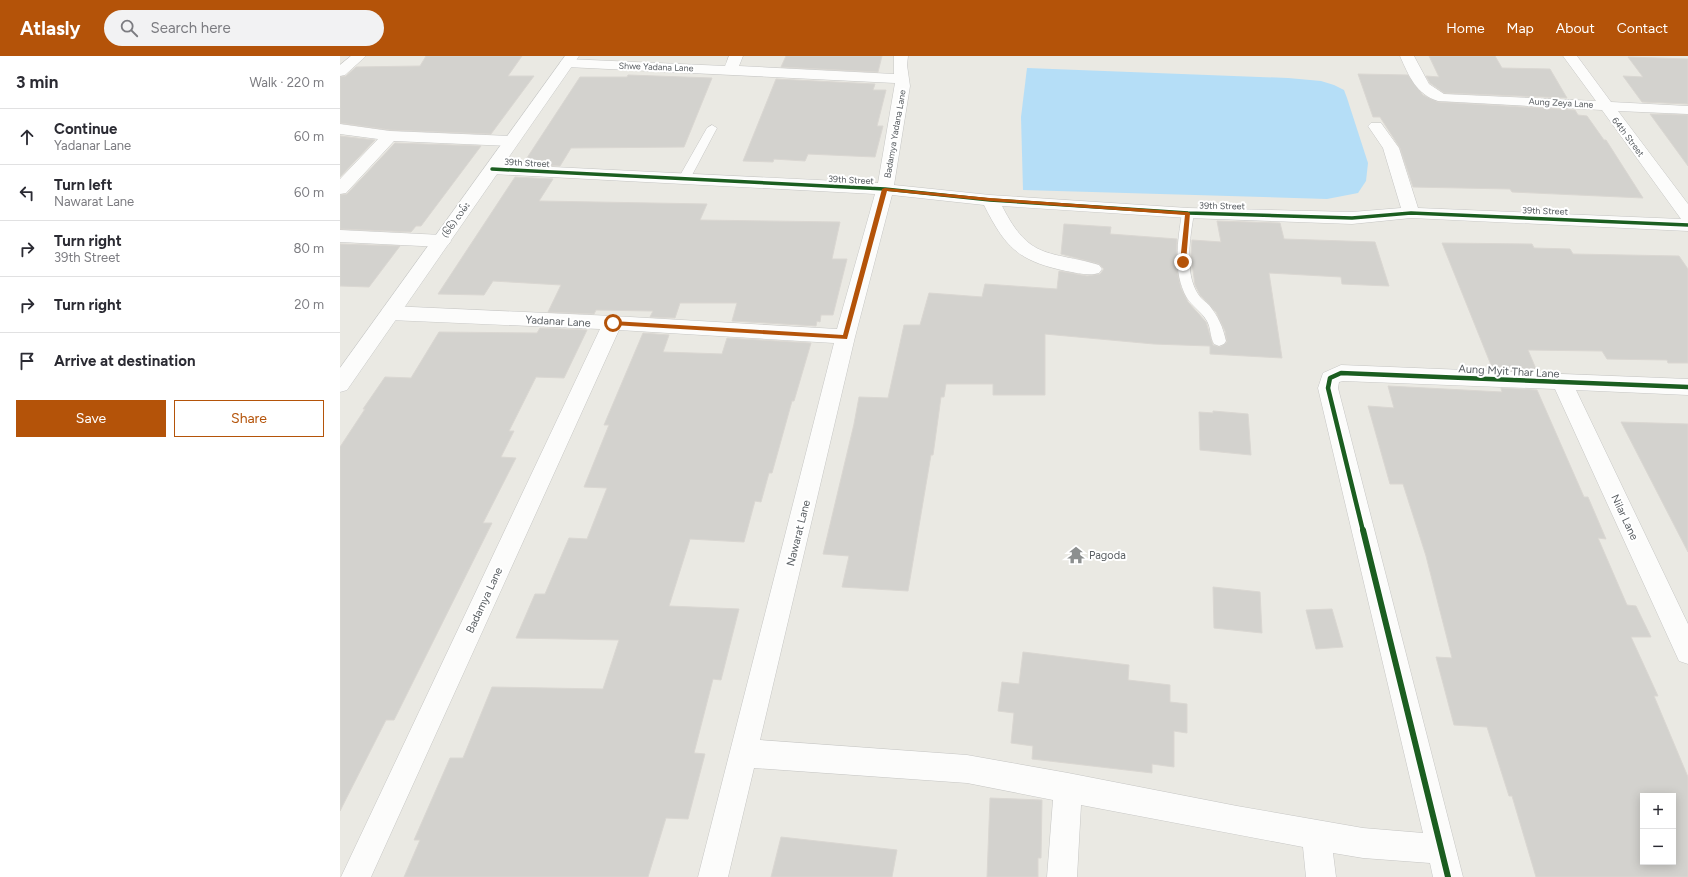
<!DOCTYPE html>
<meta charset="utf-8">
<style>
:root{--surface:#fff;--page:#f2f2f3;--text:#2b2b33;--muted:#7c7c81;--line:#e1e1e2;--accent:#b45309}
body{margin:0;font-family:Figtree,"Noto Sans Myanmar",sans-serif;background:var(--page);color:var(--text)}
.controls{position:absolute;right:12px;bottom:12px;display:grid;overflow:hidden;border-radius:0px;box-shadow:0 2px 10px #0003}
.controls button{width:36px;height:36px;display:grid;place-items:center;padding:0;border:0;border-bottom:1px solid var(--line);background:var(--surface);color:var(--text);font:20px sans-serif}
.stop{position:absolute;width:12px;height:12px;margin:-9px;border:3px solid #b45309;border-radius:50%;background:#fff}
.stop.end{background:#b45309;border-color:#fff;box-shadow:0 1px 4px #0008}
.list{margin:0;padding:0;list-style:none}
h2{display:flex;justify-content:space-between;align-items:center;height:52px;margin:0;padding:0 16px;font-size:17px}
h2 small{font-size:13px;font-weight:400;color:var(--muted)}
.list li{display:grid;grid-template-columns:26px 1fr auto;gap:12px;align-items:center;box-sizing:border-box;height:56px;padding:0 16px;border-top:1px solid var(--line)}
.list b{display:block;font-size:15px;white-space:nowrap}
.list p{margin:0;font-size:13px;white-space:nowrap;color:var(--muted)}
.list em{font-size:13px;font-style:normal;color:var(--muted)}
.actions{display:flex;gap:8px;padding:12px 16px}
.actions a{flex:1;padding:9px 0;border:1px solid var(--accent);border-radius:0px;text-align:center;font-size:14px;color:var(--accent)}
.actions .main{background:var(--accent);color:#fff}
.icon{flex:none;width:22px;height:22px;fill:none;stroke:currentColor;stroke-width:2;stroke-linecap:round;stroke-linejoin:round}
.map{position:relative;flex:none;width:1348px;height:821px;overflow:hidden}
header{display:flex;align-items:center;gap:24px;box-sizing:border-box;height:56px;padding:0 20px;background:var(--accent);color:#fff}
header strong{font-size:19px}
nav{display:flex;gap:22px;margin-inline-start:auto;font-size:14px}
.search{width:280px;height:36px;background:var(--page);display:flex;align-items:center;gap:10px;box-sizing:border-box;padding:0 14px;border-radius:22px;color:var(--muted);font-size:15px}
main{display:flex}
aside{flex:1;background:var(--surface)}
.map>svg:first-child{display:block}
</style>
<header>
<strong>Atlasly</strong>
<div class="search"><svg class="icon" aria-label="search" viewBox="0 0 24 24"><circle cx="10" cy="10" r="6"/><path d="M15 15l6 6"/></svg>Search here</div>
<nav><a>Home</a><a>Map</a><a>About</a><a>Contact</a></nav>
</header>
<main>
<aside>
<h2>3 min<small>Walk · 220 m</small></h2>
<ul class="list">
<li><svg class="icon" aria-label="ahead" viewBox="0 0 24 24"><path d="M12 20V5M6 11l6-6 6 6"/></svg><div><b>Continue</b><p>Yadanar Lane</p></div><em>60 m</em></li>
<li><svg class="icon" aria-label="left" viewBox="0 0 24 24"><path d="M17 20v-9H6M10 6l-5 5 5 5"/></svg><div><b>Turn left</b><p>Nawarat Lane</p></div><em>60 m</em></li>
<li><svg class="icon" aria-label="right" viewBox="0 0 24 24"><path d="M7 20v-9h11M14 6l5 5-5 5"/></svg><div><b>Turn right</b><p>39th Street</p></div><em>80 m</em></li>
<li><svg class="icon" aria-label="right" viewBox="0 0 24 24"><path d="M7 20v-9h11M14 6l5 5-5 5"/></svg><div><b>Turn right</b></div><em>20 m</em></li>
<li><svg class="icon" aria-label="arrive" viewBox="0 0 24 24"><path d="M6 21V4h12l-3 4 3 4H6"/></svg><div><b>Arrive at destination</b></div></li>
</ul>
<div class="actions"><a class="main">Save</a><a>Share</a></div>
</aside>
<div class="map">
<svg width="1348" height="821" viewBox="0 0 1348 821">
<rect width="100%" height="100%" fill="#eae9e3"/>
<!-- water -->
<polygon fill="#b5def7" points="687,12 948,22 981,25 994,29 1004,34 1007,42 1028,107 1026,125 1018,137 987,143 683,134 681,61"/>
<!-- building -->
<g fill="#d3d2ce" stroke="#dad7d2" fill-rule="evenodd">
<polygon points="86,0 182,0 168,20 194,20 151,78 50,74 0,67 0,21 6,20 16,11 80,10"/>
<polygon points="446,0 542,0 538,16 441,11"/>
<polygon points="1089,0 1155,0 1162,12 1210,13 1227,42 1104,37 1090,27 1086,20 1099,21"/>
<polygon points="1288,1 1348,3 1348,48 1302,46 1283,20 1303,21"/>
<polygon points="1018,18 1068,19 1083,39 1098,46 1235,54 1238,59 1247,60 1264,84 1266,84 1303,142 1172,136 1170,133 1073,131 1060,92 1040,61 1033,61"/>
<polygon points="288,19 372,22 344,91 231,92 220,110 183,108 240,21 287,21"/>
<polygon points="436,23 535,28 533,34 546,34 537,70 543,70 535,101 468,98 465,105 434,103 433,106 403,105"/>
<polygon points="1310,58 1348,59 1348,110"/>
<polygon points="0,80 35,84 0,121"/>
<polygon points="55,87 141,90 81,170 76,170 71,176 0,173 0,139 7,138"/>
<polygon points="175,121 213,123 199,145 367,148 360,164 500,166 492,203 507,203 493,259 481,259 480,266 477,265 476,270 392,265 397,247 340,247 335,262 310,261 313,255 256,254 254,258 208,256 221,229 153,225 144,239 98,238"/>
<polygon points="877,165 940,167 944,183 1035,186 1049,230 1002,228 1001,221 929,217 942,302 870,298 870,290 814,288 705,278 705,339 653,339 653,328 606,328 604,341 601,341 593,399 591,399 568,535 502,531 509,500 483,498 514,368 519,341 548,342 564,269 580,269 589,237 642,241 645,228 717,233 719,215 747,220 760,218 764,213 759,208 721,198 724,168 771,171 770,178 837,183 836,211 841,232 848,246 866,266 873,289 880,291 887,286 885,275 876,256 860,239 855,229 851,199 852,184 881,186"/>
<polygon points="1102,187 1192,188 1194,192 1230,193 1233,198 1339,200 1348,213 1348,307 1328,307 1327,304 1267,303 1262,295 1188,294 1196,313 1188,313 1189,315 1153,314"/>
<polygon points="0,188 60,190 29,231 0,230"/>
<polygon points="200,272 247,274 224,322 196,321 169,375 174,375 161,401 176,402 143,467 152,467 54,664 46,664 0,755 0,391 25,353 23,353 45,321 71,322 99,276 197,277"/>
<polygon points="303,277 329,279 323,296 382,298 387,282 471,287 454,345 452,345 432,417 429,417 421,446 415,445 404,486 350,483 329,550 399,553 381,624 373,623 354,697 365,698 348,763 326,762 308,821 64,821 80,784 74,784 110,702 123,702 152,631 263,633 279,584 176,582 195,538 205,538 229,482 247,483 267,432 244,431 269,369 264,369"/>
<path d="M 1048,330 L 1162,336 L 1161,332 L 1197,334 L 1244,441 L 1248,441 L 1266,483 L 1258,482 L 1287,549 L 1296,550 L 1311,581 L 1291,581 L 1318,640 L 1314,640 L 1348,721 L 1348,821 L 1196,821 L 1172,740 L 1169,740 L 1147,671 L 1114,669 L 1096,601 L 1112,602 L 1086,500 L 1063,428 L 1050,428 L 1028,350 L 1054,352 ZM 1303,740 L 1333,740 L 1333,806 L 1303,806 Z"/>
<polygon points="873,355 908,358 911,399 860,394 859,356 873,357"/>
<polygon points="1281,366 1348,368 1348,496"/>
<polygon points="873,531 920,536 922,577 874,572"/>
<polygon points="992,553 1003,591 976,593 966,554"/>
<polygon points="683,596 789,609 788,624 830,629 830,646 847,648 847,677 834,675 834,711 812,708 812,717 692,703 693,690 671,687 674,657 658,655 662,626 679,628"/>
<polygon points="650,742 702,744 701,802 698,802 698,821 647,821"/>
<polygon points="441,781 557,794 552,821 431,821"/>
</g>
<g fill="none" stroke-linecap="round" stroke-linejoin="round">
<!-- lane casing -->
<g stroke="#c6c6c4" stroke-width="1">
<g id="lane">
<polygon points="372,69 377,72 350,123 348,125 340,125 338,123 367,72"/>
<path d="M 848,153 L 854,157 C 850,182 844,216 858,238 C 861,243 866,246 869,249 C 878,260 883,271 886,285 L 884,288 L 879,290 L 874,288 C 870,281 871,272 867,265 C 862,256 852,250 847,242 C 832,216 838,184 842,157 Z"/>
</g>
</g>
<!-- street casing -->
<g stroke="#c6c6c4" stroke-width="1">
<g id="street">
<polygon points="11,0 26,0 5,19 0,20 0,9"/>
<path d="M 389,0 L 403,0 L 399,10 L 554,18 L 554,0 L 568,0 L 567,9 L 570,30 L 554,129 L 650,139 L 848,152 L 1012,156 L 1061,152 L 1043,92 L 1028,70 L 1031,67 L 1041,67 L 1059,92 L 1078,152 L 1341,163 L 1262,54 L 1098,45 C 1076,38 1069,20 1060,0 L 1074,0 L 1089,28 L 1104,38 L 1256,45 L 1223,0 L 1237,0 L 1271,46 L 1348,50 L 1348,58 L 1278,55 L 1348,148 L 1348,175 L 1071,162 L 1012,168 L 848,162 L 662,150 C 690,205 708,194 759,209 L 762,213 L 759,217 C 749,220 737,217 726,215 C 678,205 665,191 644,149 L 552,139 L 515,281 L 420,684 L 627,699 L 728,717 L 897,750 L 1023,772 L 1083,777 L 978,332 L 983,317 L 1001,309 L 1348,323 L 1348,339 L 1236,334 L 1348,568 L 1348,608 L 1339,605 L 1215,333 L 1003,325 L 999,326 L 998,332 L 1123,821 L 1093,821 L 1090,807 L 1023,802 L 993,797 L 996,821 L 966,821 L 963,791 L 741,749 L 737,821 L 707,821 L 713,744 L 627,727 L 414,712 L 388,821 L 358,821 L 494,287 L 279,274 L 31,821 L 1,821 L 260,273 L 50,264 L 43,262 L 41,257 L 43,252 L 50,250 L 273,260 L 497,273 L 535,138 L 152,118 L 146,116 L 144,113 L 146,110 L 152,108 L 538,127 L 555,27 L 227,11 L 222,10 L 220,7 L 222,4 L 227,3 L 385,10 Z"/>
<polygon points="0,68 50,75 171,80 177,82 179,85 177,88 171,90 54,85 6,137 0,138 0,123 38,83 0,78"/>
<polygon points="0,174 102,179 108,181 111,185 108,189 102,191 0,186"/>
</g>
</g>
<!-- secondary casing -->
<g stroke="#c7c8c7" stroke-width="1">
<polygon id="secondary" points="225,0 239,0 7,334 0,336 0,312"/>
</g>
<!-- lane -->
<use href="#lane" fill="#fcfcfb" fill-rule="evenodd"/>
<!-- street -->
<use href="#street" fill="#fcfcfb" fill-rule="evenodd"/>
<!-- secondary -->
<use href="#secondary" fill="#fcfcfb" fill-rule="evenodd"/>
<!-- cycleway-far2 casing -->
<g stroke="#fff" stroke-width="5.5">
<polyline id="cycleway-far2" points="152,113 545,133 650,144 848,157 1012,162 1071,157 1348,169"/>
</g>
<!-- cycleway-far1 casing -->
<g stroke="#fff" stroke-width="7">
<polyline id="cycleway-far1" points="1023,475 988,332 990,322 1001,317 1348,331"/>
</g>
<!-- cycleway casing -->
<g stroke="#fff" stroke-width="8">
<polyline id="cycleway" points="1023,474 1108,821"/>
</g>
<!-- cycleway-far2 -->
<use href="#cycleway-far2" stroke="#1b5e20" stroke-width="3.5"/>
<!-- cycleway-far1 -->
<use href="#cycleway-far1" stroke="#1b5e20" stroke-width="4.5"/>
<!-- cycleway -->
<use href="#cycleway" stroke="#1b5e20" stroke-width="6"/>
</g>
<!-- route -->
<polygon fill="#b45309" points="545,132 650,142 848,156 850,157 846,206 843,208 840,206 845,159 650,145 547,135 507,283 273,269 270,267 273,265 503,279 542,133"/>
<!-- icons -->
<defs>
<g id="temple-bare" transform="scale(1.38)"><path d="M0-6L5-2H3V0L6.5 2.5H4V6H1.5V3h-3V6H-4V2.5H-6.5L-3 0V-2H-5Z" fill="#8c8f8f" stroke="#fff" stroke-width="2.5" paint-order="stroke"/></g>
</defs>
<g fill-rule="evenodd">
<use href="#temple-bare" x="736" y="499"/>
</g>
<g text-anchor="middle" stroke-width="4" stroke-linejoin="round" paint-order="stroke">
<!-- far-street labels -->
<g font-size="9" fill="#595e62" stroke="#fff">
<text transform="translate(316 11) rotate(2)" y="3">Shwe Yadana Lane</text>
<text transform="translate(1221 47) rotate(3)" y="3">Aung Zeya Lane</text>
<text transform="translate(555 78) rotate(-80)" y="3">Badamya Yadana Lane</text>
<text transform="translate(1288 81) rotate(53)" y="3">64th Street</text>
<text transform="translate(187 107) rotate(3)" y="3">39th Street</text>
<text transform="translate(511 124) rotate(3)" y="3">39th Street</text>
<text transform="translate(882 150) rotate(1)" y="3">39th Street</text>
<text transform="translate(1205 155) rotate(2)" y="3">39th Street</text>
<text transform="translate(116 164) rotate(-55)" y="3">(၆၆) လမ်း</text>
</g>
<!-- street labels -->
<g font-size="11" fill="#595e62" stroke="#fff">
<text transform="translate(218 265) rotate(3)" y="4">Yadanar Lane</text>
<text transform="translate(1169 315) rotate(3)" y="4">Aung Myit Thar Lane</text>
<text transform="translate(1285 461) rotate(65)" y="4">Nilar Lane</text>
<text transform="translate(458 477) rotate(-76)" y="4">Nawarat Lane</text>
<text transform="translate(144 544) rotate(-65)" y="4">Badamya Lane</text>
</g>
<!-- poi labels -->
<g font-size="11" fill="#595e62" stroke="#fff" text-anchor="start">
<text x="749" y="503">Pagoda</text>
</g>
</g>
</svg>
<div class="controls">
<button>+</button>
<button>−</button>
</div>
<div class="stop" style="left:273px;top:267px"></div>
<div class="stop end" style="left:843px;top:206px"></div>
</div>
</main>
